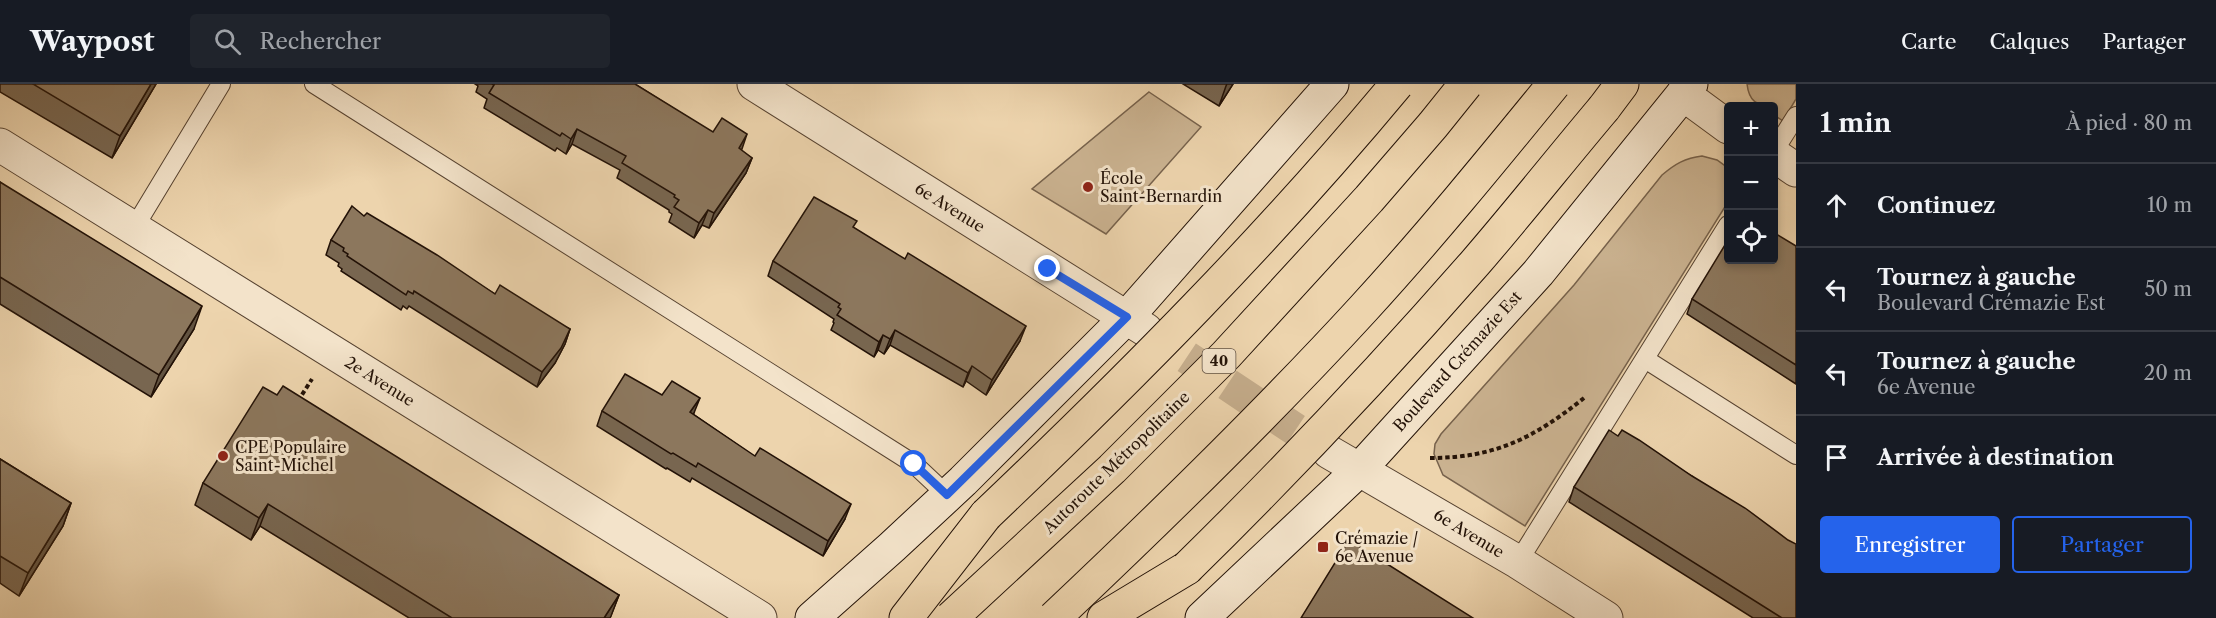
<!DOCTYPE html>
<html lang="fr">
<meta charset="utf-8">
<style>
:root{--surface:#171b24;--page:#20242c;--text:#f1f3f6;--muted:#9ea1a6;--line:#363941;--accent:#2563eb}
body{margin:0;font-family:"Libre Caslon Text",serif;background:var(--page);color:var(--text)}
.controls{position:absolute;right:18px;top:18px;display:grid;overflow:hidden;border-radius:6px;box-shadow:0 3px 9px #0003}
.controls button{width:54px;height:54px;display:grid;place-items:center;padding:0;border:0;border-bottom:2px solid var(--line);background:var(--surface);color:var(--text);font:30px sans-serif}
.stop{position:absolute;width:18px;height:18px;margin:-14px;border:4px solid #2563eb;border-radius:50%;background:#fff}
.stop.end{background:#2563eb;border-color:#fff;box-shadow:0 2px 6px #0008}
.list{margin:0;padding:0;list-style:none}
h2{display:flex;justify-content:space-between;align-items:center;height:78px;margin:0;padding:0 24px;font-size:26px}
h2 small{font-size:20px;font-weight:400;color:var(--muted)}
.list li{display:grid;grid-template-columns:39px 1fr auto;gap:18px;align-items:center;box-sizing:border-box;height:84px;padding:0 24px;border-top:2px solid var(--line)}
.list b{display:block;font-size:22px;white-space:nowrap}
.list p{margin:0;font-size:20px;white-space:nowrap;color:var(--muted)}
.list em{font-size:20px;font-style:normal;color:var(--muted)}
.actions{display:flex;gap:12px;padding:18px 24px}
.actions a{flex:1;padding:14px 0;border:2px solid var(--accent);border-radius:6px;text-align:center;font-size:21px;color:var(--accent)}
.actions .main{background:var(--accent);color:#fff}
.icon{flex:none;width:33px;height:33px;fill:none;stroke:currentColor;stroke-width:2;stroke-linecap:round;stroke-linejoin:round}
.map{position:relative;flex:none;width:1796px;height:534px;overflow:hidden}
header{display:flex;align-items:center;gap:36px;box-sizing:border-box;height:84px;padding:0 30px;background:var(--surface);border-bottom:2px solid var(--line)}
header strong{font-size:28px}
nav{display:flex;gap:33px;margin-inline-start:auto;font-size:21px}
.search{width:420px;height:54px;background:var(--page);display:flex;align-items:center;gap:15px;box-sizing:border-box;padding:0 21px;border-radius:6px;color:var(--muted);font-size:22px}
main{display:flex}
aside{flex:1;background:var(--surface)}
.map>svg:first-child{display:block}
</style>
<header>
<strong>Waypost</strong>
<div class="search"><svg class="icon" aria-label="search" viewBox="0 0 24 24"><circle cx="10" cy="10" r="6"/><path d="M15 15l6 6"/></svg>Rechercher</div>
<nav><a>Carte</a><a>Calques</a><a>Partager</a></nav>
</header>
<main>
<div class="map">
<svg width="1796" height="534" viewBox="0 0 1796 534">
<rect width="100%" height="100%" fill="#edd4ad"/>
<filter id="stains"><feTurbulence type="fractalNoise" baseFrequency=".00333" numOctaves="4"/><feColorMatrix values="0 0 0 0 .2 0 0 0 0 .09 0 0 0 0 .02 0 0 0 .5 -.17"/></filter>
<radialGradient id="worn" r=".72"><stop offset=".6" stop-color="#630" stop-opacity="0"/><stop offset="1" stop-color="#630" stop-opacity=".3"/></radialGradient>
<!-- green -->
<g fill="#cbb391" stroke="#77624c" stroke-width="1.5">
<path d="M 1747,0 L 1796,0 L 1796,15 L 1783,37 L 1774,31 L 1774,22 C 1756,22 1749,17 1747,0 Z"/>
<polygon points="1149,8 1201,43 1106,150 1032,105"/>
<path d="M 1702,72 L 1717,76 L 1728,84 L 1728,118 L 1525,442 L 1443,391 L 1434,370 L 1435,360 L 1441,350 L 1574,201 L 1662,91 C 1675,80 1685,74 1702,72 Z"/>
</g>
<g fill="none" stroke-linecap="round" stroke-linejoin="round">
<!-- street-tunnel -->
<polyline stroke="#c5ad8c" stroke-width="33" stroke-dasharray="33 16" stroke-linecap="butt" points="1146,246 1329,368"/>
<!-- lane casing -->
<g stroke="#564230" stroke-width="20">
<g id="lane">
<polyline points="314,0 914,380 947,411"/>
<polyline points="1774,67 1796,32"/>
<polyline points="134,144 221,0"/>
<polyline points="1645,275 1796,371"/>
<polyline points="1518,478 1728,141"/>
</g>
</g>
<!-- street casing -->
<g stroke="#564230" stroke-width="35">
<g id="street">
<polyline points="754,0 1146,246"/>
<polyline points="1683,10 1728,43"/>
<polyline points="0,61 760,534"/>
<polyline points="1774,71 1796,86"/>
<polyline points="1329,368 1518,478 1606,534"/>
</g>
</g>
<!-- secondary casing -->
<g stroke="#231207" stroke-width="35">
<g id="secondary">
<polyline points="812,534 892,463 963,397 1127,233 1332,0"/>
<polyline points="1202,534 1359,386 1379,364 1538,189 1691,0"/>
</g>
</g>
<!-- highway casing -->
<g stroke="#231207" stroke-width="35">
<g id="highway">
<polyline points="1604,24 1622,0"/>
<polyline points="906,534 986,431"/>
<polyline points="1104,534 1187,484"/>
</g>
</g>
<!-- path -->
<g stroke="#231207" stroke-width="4" stroke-dasharray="4.5 3" stroke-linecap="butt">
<polyline points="298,317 312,295"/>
<path d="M 1430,374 C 1495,374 1534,354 1584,314"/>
</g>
<!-- lane -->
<use href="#lane" stroke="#f3e3ca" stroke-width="18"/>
<!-- street -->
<use href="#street" stroke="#f3e3ca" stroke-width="33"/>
<!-- secondary -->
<use href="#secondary" stroke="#f3e3ca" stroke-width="33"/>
<!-- highway -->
<use href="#highway" stroke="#edd4ad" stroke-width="33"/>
<!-- highway-bridge casing -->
<g stroke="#231207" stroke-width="35" stroke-linecap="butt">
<g id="highway-bridge">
<path d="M 986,431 C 1130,294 1270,153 1397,0"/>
<path d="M 1187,484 C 1287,386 1383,284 1475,179 C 1519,128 1561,75 1604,24"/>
<polyline points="951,534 1112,385 1226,271 1369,115 1433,41 1466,0"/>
<path d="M 1054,534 C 1160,434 1264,333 1363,225 C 1429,153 1492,76 1554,0"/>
</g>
</g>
<!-- highway-bridge -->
<use href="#highway-bridge" stroke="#edd4ad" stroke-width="33"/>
</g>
<!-- wall -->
<g fill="#786650" stroke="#231207" stroke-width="1.5">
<polygon points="0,0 156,0 112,74 0,8"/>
<polygon points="475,0 635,0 752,74 746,89 709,144 702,141 694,154 669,138 672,130 669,128 669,126 617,94 620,86 572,60 566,70 557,64 555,67 484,24 487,15 476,8 478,2"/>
<polygon points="1183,0 1233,0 1219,22"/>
<polygon points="0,98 194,245 151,313 0,220"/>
<polygon points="364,132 495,210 570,245 565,260 555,279 537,303 409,222 407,225 403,222 401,226 341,187 342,185 338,182 339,179 326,171 331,156"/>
<polygon points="854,144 1020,257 986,311 966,297 963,303 890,261 884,270 878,266 874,273 831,246 834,239 833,238 834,235 768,192 773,177"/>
<polygon points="1796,162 1796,300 1687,230 1692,215"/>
<polygon points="662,311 694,329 693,330 845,435 823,472 692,394 690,398 667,384 666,385 597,342 602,327"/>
<polygon points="1618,352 1692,392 1796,534 1753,534 1569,418 1574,403"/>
<polygon points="0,375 71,419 63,442 19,512 0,499"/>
<polygon points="203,399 619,511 610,534 409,534 260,442 251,456 195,421"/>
</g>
<!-- shaded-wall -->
<g fill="#625341" stroke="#231207" stroke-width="1.5">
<polygon points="151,0 156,0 112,74 120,52"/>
<polygon points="1227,0 1233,0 1219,22 1226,2"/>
<polygon points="577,45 572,60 566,70 571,55"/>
<polygon points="747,50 742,65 733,79 739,64"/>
<polygon points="752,74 746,89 709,144 714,129"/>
<polygon points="708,126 702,141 694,154 699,139"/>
<polygon points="202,222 194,245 151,313 159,291"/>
<polygon points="1026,242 1020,257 986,311 992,296"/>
<polygon points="570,245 565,260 555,279 537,303 542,288"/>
<polygon points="895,246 890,261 884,270 890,255"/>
<polygon points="883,251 878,266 874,273 879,258"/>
<polygon points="972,282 966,297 963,303 968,289"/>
<polygon points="700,314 694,329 685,343 690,328"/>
<polygon points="71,419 63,442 19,512 28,489"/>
<polygon points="268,420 260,442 251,456 259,434"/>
<polygon points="851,420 845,435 823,472 828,457"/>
<polygon points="619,511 611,532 610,534 604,534"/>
</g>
<!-- building -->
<g fill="#8c775d" stroke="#231207" stroke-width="1.5">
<polygon points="33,0 151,0 120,52"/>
<polygon points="492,0 635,0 713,48 722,34 747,50 739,64 752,74 714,129 708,126 699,139 674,123 679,116 674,113 675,111 622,79 626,72 577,45 571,55 562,49 560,52 489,9 494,1"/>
<polygon points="0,98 202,222 159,291 0,193"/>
<polygon points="814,113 857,137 853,143 905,175 908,169 1026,242 992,296 972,282 968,289 895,246 890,255 883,251 879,258 837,231 841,225 838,223 840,220 773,177"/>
<polygon points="352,122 364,132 367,129 437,171 495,210 500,201 570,245 561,264 542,288 414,207 413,210 408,207 406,211 347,172 348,170 343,167 344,164 331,156"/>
<polygon points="1773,148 1796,162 1796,281 1692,215 1728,156 1728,176 1773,176"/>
<polygon points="625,290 662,311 672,297 700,314 690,328 755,372 760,364 851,420 828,457 698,379 696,383 673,369 671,370 602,327"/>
<polygon points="283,302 619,511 604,534 452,534 268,420 259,434 203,399 263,303 277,311"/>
<polygon points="1609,346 1618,352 1622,346 1639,356 1692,392 1745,424 1788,456 1796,460 1796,534 1782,534 1574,403"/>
<polygon points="0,375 71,419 28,489 0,472"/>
<polygon points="1349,456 1473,534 1301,534"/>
</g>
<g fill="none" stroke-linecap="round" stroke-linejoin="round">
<!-- route -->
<polyline stroke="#2563eb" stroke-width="8" points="914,380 947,411 1127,233 1048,185"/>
</g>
<!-- markers -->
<g fill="#8f2418" stroke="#f3e3ca" stroke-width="2">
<circle cx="1088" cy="103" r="6"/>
<circle cx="223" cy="372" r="6"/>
<rect x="1317" y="457" width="12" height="12" rx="3"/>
</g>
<g text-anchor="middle" stroke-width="6" stroke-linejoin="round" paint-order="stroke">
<!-- shield labels -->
<rect fill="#f3e3ca" stroke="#615142" stroke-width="1.5" x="1202.5" y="265" width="33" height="24" rx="4.5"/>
<g font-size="15" font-weight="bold" fill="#231207">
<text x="1219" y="282">40</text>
</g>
<!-- poi labels -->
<g font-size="16" fill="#231207" stroke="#f3e3ca" text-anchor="start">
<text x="1100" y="100">École<tspan x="1100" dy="18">Saint-Bernardin</tspan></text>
<text x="235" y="369">CPE Populaire<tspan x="235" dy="18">Saint-Michel</tspan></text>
<text x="1335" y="460">Crémazie /<tspan x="1335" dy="18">6e Avenue</tspan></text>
</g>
<!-- street labels -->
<g font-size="16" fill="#231207" stroke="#f3e3ca">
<text transform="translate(950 123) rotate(32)" y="6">6e Avenue</text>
<text transform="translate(1457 277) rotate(-48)" y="6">Boulevard Crémazie Est</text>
<text transform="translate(380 297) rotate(32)" y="6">2e Avenue</text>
<text transform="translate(1116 378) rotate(-44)" y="6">Autoroute Métropolitaine</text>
<text transform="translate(1469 449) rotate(31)" y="6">6e Avenue</text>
</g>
</g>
<rect width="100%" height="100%" filter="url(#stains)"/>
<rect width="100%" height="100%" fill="url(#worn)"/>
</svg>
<div class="controls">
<button>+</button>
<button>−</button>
<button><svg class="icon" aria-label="locate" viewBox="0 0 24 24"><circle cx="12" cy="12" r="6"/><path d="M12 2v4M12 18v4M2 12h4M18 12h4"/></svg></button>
</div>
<div class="stop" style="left:914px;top:380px"></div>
<div class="stop end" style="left:1048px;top:185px"></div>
</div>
<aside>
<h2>1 min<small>À pied · 80 m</small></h2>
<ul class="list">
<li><svg class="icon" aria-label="ahead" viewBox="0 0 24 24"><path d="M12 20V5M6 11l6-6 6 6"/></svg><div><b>Continuez</b></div><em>10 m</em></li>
<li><svg class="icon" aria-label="left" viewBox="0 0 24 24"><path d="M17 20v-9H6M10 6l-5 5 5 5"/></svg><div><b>Tournez à gauche</b><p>Boulevard Crémazie Est</p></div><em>50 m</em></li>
<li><svg class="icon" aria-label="left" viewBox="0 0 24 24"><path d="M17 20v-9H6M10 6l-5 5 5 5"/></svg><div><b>Tournez à gauche</b><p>6e Avenue</p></div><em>20 m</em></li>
<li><svg class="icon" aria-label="arrive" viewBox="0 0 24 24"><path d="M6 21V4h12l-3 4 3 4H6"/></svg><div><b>Arrivée à destination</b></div></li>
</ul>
<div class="actions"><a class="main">Enregistrer</a><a>Partager</a></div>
</aside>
</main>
